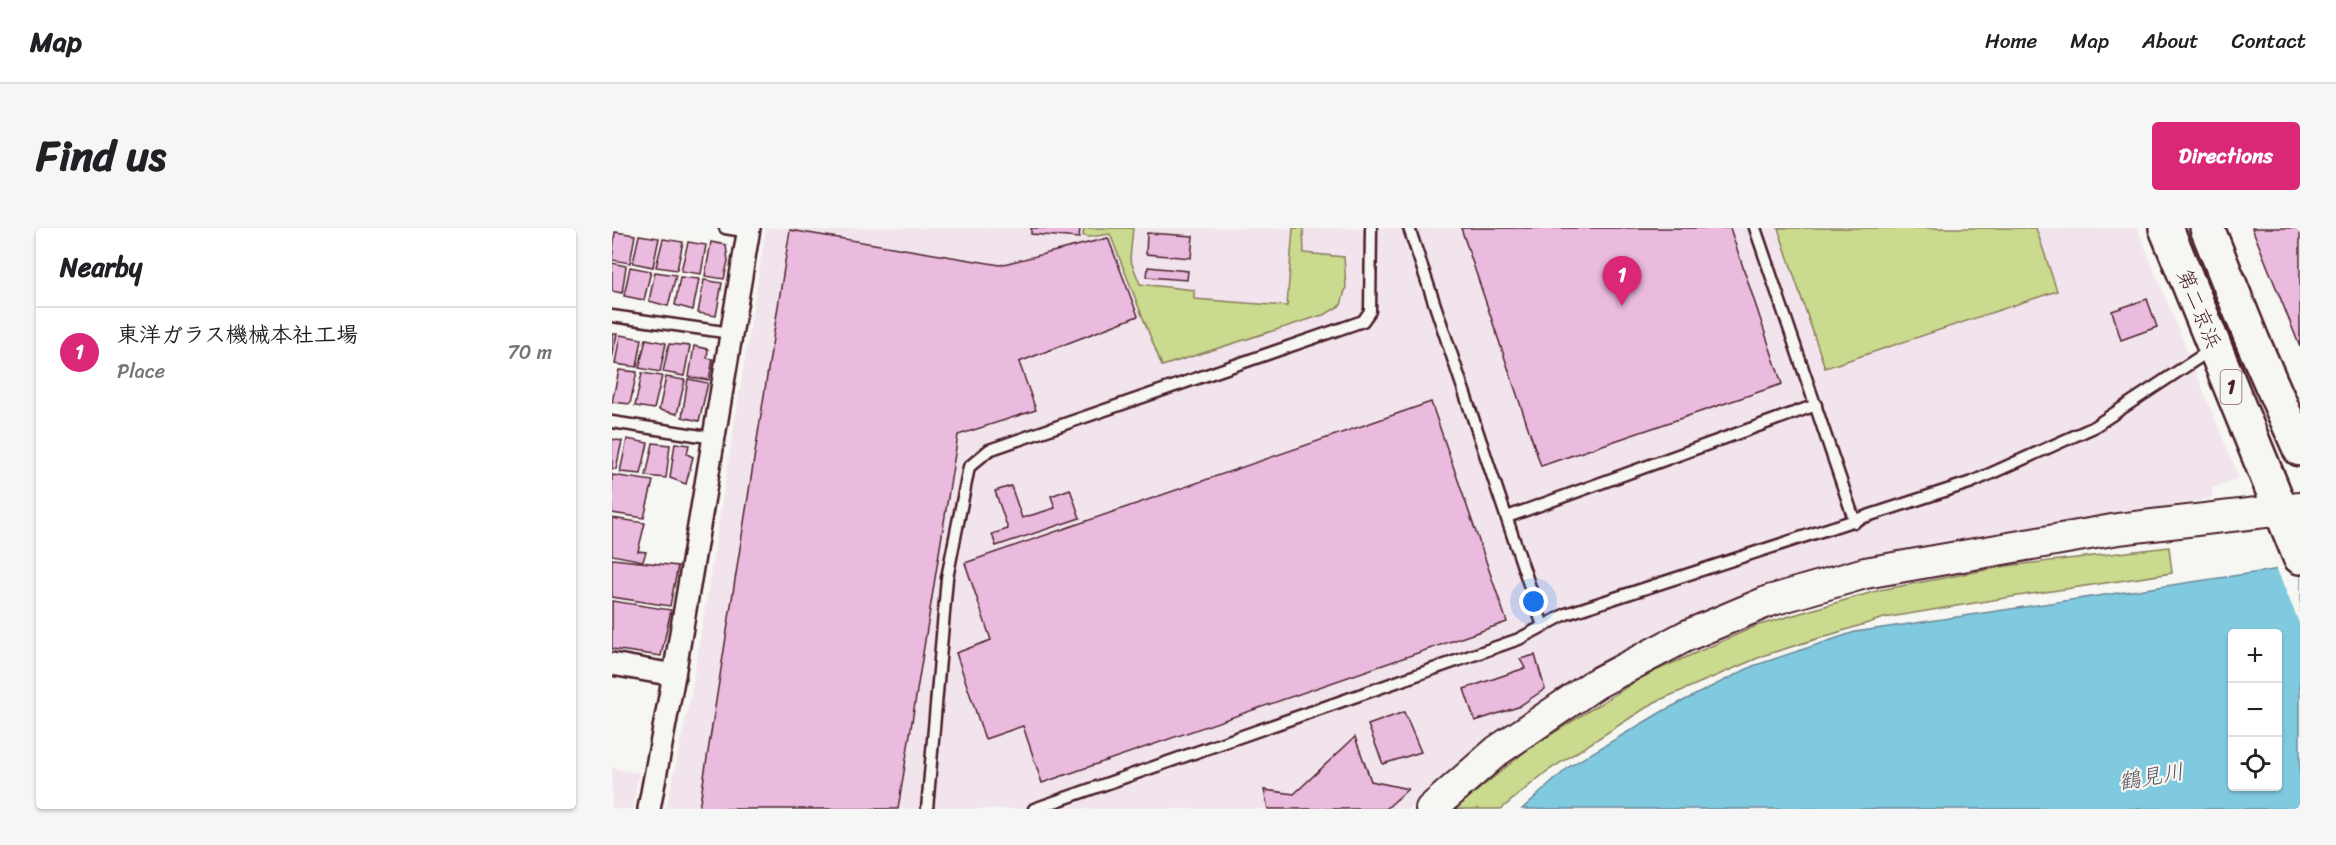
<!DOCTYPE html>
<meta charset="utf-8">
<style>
:root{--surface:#fff;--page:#f6f6f6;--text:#202124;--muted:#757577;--line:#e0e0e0;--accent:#db2777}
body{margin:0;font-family:Sriracha,"Klee One",sans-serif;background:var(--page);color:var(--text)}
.controls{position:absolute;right:18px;bottom:18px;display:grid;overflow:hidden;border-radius:6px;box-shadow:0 2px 4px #0004}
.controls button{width:54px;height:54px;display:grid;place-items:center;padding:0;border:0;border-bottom:2px solid var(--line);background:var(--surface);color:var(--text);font:30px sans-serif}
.you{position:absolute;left:922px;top:374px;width:21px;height:21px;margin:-15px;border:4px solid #fff;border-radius:50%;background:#1a73e8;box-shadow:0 0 0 9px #1a73e833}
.badge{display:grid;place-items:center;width:39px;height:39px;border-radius:50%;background:var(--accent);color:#fff;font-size:20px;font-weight:700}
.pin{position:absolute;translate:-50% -50px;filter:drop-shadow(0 2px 3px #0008)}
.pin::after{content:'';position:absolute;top:32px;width:21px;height:18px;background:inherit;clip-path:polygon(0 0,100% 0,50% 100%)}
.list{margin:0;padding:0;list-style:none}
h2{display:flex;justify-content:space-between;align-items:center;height:78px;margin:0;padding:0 24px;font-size:26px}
h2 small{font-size:20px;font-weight:400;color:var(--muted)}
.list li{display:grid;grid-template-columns:39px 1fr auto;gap:18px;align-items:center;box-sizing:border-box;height:90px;padding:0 24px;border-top:2px solid var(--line)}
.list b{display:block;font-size:22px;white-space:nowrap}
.list p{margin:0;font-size:20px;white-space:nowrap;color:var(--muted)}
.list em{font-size:20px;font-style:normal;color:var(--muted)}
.icon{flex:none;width:33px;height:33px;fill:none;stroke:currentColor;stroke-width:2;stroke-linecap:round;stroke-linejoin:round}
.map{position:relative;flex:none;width:1688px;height:581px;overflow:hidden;border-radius:6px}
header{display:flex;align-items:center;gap:36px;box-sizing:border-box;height:84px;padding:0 30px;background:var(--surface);border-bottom:2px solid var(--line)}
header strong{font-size:28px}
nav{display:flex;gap:33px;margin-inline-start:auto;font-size:21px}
.intro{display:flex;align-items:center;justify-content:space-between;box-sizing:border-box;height:144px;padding:0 36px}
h1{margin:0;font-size:42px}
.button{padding:15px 27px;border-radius:6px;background:var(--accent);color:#fff;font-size:21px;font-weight:700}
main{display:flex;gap:36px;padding:0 36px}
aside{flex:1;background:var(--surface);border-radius:6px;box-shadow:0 2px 4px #0004}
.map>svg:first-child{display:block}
</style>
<header>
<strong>Map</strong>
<nav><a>Home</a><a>Map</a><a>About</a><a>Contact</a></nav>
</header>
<div class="intro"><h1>Find us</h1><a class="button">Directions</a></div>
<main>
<aside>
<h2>Nearby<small></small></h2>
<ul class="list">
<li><span class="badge">1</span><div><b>東洋ガラス機械本社工場</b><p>Place</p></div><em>70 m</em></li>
</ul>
</aside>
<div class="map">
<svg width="1688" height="581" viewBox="0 0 1688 581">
<rect width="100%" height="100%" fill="#f6f6f2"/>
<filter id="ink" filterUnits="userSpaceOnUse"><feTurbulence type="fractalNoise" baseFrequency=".0167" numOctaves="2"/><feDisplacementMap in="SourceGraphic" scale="12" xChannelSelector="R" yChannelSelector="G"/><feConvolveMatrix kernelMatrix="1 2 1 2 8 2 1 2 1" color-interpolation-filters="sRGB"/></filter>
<g filter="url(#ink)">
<!-- built -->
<g fill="#f2e4ec">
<polygon points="154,0 1525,0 1627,250 1600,260 1600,270 1247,335 845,539 798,581 54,581 79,466"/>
<polygon points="0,540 27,545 21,581 0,581"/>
</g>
<!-- green -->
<g fill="#cada8e" stroke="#8a7c5c" stroke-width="1.5">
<polygon points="472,0 521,0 518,31 528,56 582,62 582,71 675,78 681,0 691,0 692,25 732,29 734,59 729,77 714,86 550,138 498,6 477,9 471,8"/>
<polygon points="1166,0 1424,0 1445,63 1213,140"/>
<polygon points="1557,319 1560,345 1399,369 1272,390 1153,427 1043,474 934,544 889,581 843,581 916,521 1032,448 1144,398 1268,362 1395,338"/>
</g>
<!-- water -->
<path fill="#80cae0" stroke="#6a8698" stroke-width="1.5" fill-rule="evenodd" d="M 1688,338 L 1688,581 L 910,581 L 958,538 L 1051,483 L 1141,438 L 1243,404 ZM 1620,406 L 1666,406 L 1666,558 L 1620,558 Z"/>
<!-- pier -->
<polygon fill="#f6f6f2" points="1688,335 1688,397 1664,339"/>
<!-- building -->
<g fill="#eabbde" stroke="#4a1f2b" stroke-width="1.5">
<polygon points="419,0 468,0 467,10 419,6"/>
<polygon points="849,0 1118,0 1170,156 929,238"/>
<polygon points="1640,0 1688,0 1688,119"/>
<polygon points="178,2 388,37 496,10 526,88 407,134 424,182 346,207 286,581 87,581"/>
<polygon points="3,4 23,7 18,35 0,32"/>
<polygon points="535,5 581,8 579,30 534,26"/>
<polygon points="27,7 47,10 41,39 21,35"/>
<polygon points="51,11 71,14 65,42 44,39"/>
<polygon points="76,14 94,17 89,46 69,43"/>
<polygon points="99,14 114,17 116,33 112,51 93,48"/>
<polygon points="0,35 14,38 10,65 0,63"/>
<polygon points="18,39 39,43 32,72 12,68"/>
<polygon points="536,39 576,43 575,52 535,49"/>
<polygon points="43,44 64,47 56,78 37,73"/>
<polygon points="68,49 87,51 81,82 63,77"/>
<polygon points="92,52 110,55 104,88 86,85"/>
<polygon points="1535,71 1545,99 1509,112 1500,83"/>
<polygon points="0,106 5,106 0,131"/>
<polygon points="8,107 30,111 25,139 3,136"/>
<polygon points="34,111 54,115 48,144 27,140"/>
<polygon points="57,116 78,118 72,148 51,144"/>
<polygon points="82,118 96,121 95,130 101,131 97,152 77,149"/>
<polygon points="7,142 25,144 18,176 0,174"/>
<polygon points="30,145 50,148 42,181 23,178"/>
<polygon points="54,149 73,152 65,186 47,182"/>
<polygon points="76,151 96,155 87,193 70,189"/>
<polygon points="819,174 895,394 430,555 411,498 373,511 344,425 379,412 353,335"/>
<polygon points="0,211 10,213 4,241 0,241"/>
<polygon points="15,211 36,215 29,246 8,244"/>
<polygon points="41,215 58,217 54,250 34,248"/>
<polygon points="63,215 77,217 75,226 81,229 74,256 58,250"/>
<polygon points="0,247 41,253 32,290 0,285"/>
<polygon points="399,258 410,290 443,280 439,268 458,261 468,290 384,318 380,306 396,301 383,263"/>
<polygon points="0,290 33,295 26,323 34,324 31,333 0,327"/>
<polygon points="0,331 66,338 58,378 0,369"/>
<polygon points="0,373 59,382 49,428 0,421"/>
<polygon points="923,427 933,461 906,479 863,493 852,461 913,440 908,431"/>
<polygon points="792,484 809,524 771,536 756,497"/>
<polygon points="743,509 759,553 796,561 774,581 656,581 652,562 682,566"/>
</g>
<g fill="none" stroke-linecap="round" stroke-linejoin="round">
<!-- lane casing -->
<g stroke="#4a1f2b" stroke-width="15">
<g id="lane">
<polyline points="113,0 137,4"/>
<polyline points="797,0 931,398"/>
<polyline points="1143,0 1243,294"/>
<polyline points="0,88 119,105"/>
<polyline points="0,194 102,210"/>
<polyline points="895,289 1204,177"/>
<polyline points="315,581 335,350 357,239 377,222 751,93 758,83 759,0"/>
<polyline points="422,581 907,411 954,386 1360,254 1480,200 1600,121"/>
</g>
</g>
<!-- street casing -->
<g stroke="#4a1f2b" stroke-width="26">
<g id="street">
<polyline points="0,436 62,447"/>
<polyline points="37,581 62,447 137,0"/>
</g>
</g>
<!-- secondary casing -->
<g stroke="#4a1f2b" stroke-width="34">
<polyline id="secondary" points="819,581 885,523 983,456 1074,408 1157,373 1253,345 1506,301 1688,280"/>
</g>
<!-- highway casing -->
<g stroke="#4a1f2b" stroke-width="38">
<g id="highway">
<polyline points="1554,0 1688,329"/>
<polyline points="1595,0 1641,114 1688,221"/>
</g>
</g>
<!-- lane -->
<use href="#lane" stroke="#f6f6f2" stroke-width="10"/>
<!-- street -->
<use href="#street" stroke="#f6f6f2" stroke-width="21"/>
<!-- secondary -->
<use href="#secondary" stroke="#f6f6f2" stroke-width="30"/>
<!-- highway -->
<use href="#highway" stroke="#f6f6f2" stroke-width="33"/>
</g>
</g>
<g text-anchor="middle" stroke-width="4.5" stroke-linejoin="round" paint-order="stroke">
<!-- shield labels -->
<rect fill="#f6f6f2" stroke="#7e6067" stroke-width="1.5" x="1608.5" y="142" width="21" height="34" rx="4.5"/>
<g font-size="20" font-weight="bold" fill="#4a1f2b">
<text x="1619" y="166">1</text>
</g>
<!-- street labels -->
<g font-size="21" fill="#4a1f2b" stroke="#f6f6f2">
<text transform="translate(1587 81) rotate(68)" y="7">第二京浜</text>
</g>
<!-- water labels -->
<g font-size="22" font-style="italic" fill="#5a5261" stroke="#f6f6f2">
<text transform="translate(1539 548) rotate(-10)" y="8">鶴見川</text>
</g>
</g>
</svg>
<div class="controls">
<button>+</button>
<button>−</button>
<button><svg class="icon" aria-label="locate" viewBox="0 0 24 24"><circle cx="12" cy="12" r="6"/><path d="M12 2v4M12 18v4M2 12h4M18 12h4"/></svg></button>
</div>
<div class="you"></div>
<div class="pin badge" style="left:1010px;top:78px">1</div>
</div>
</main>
